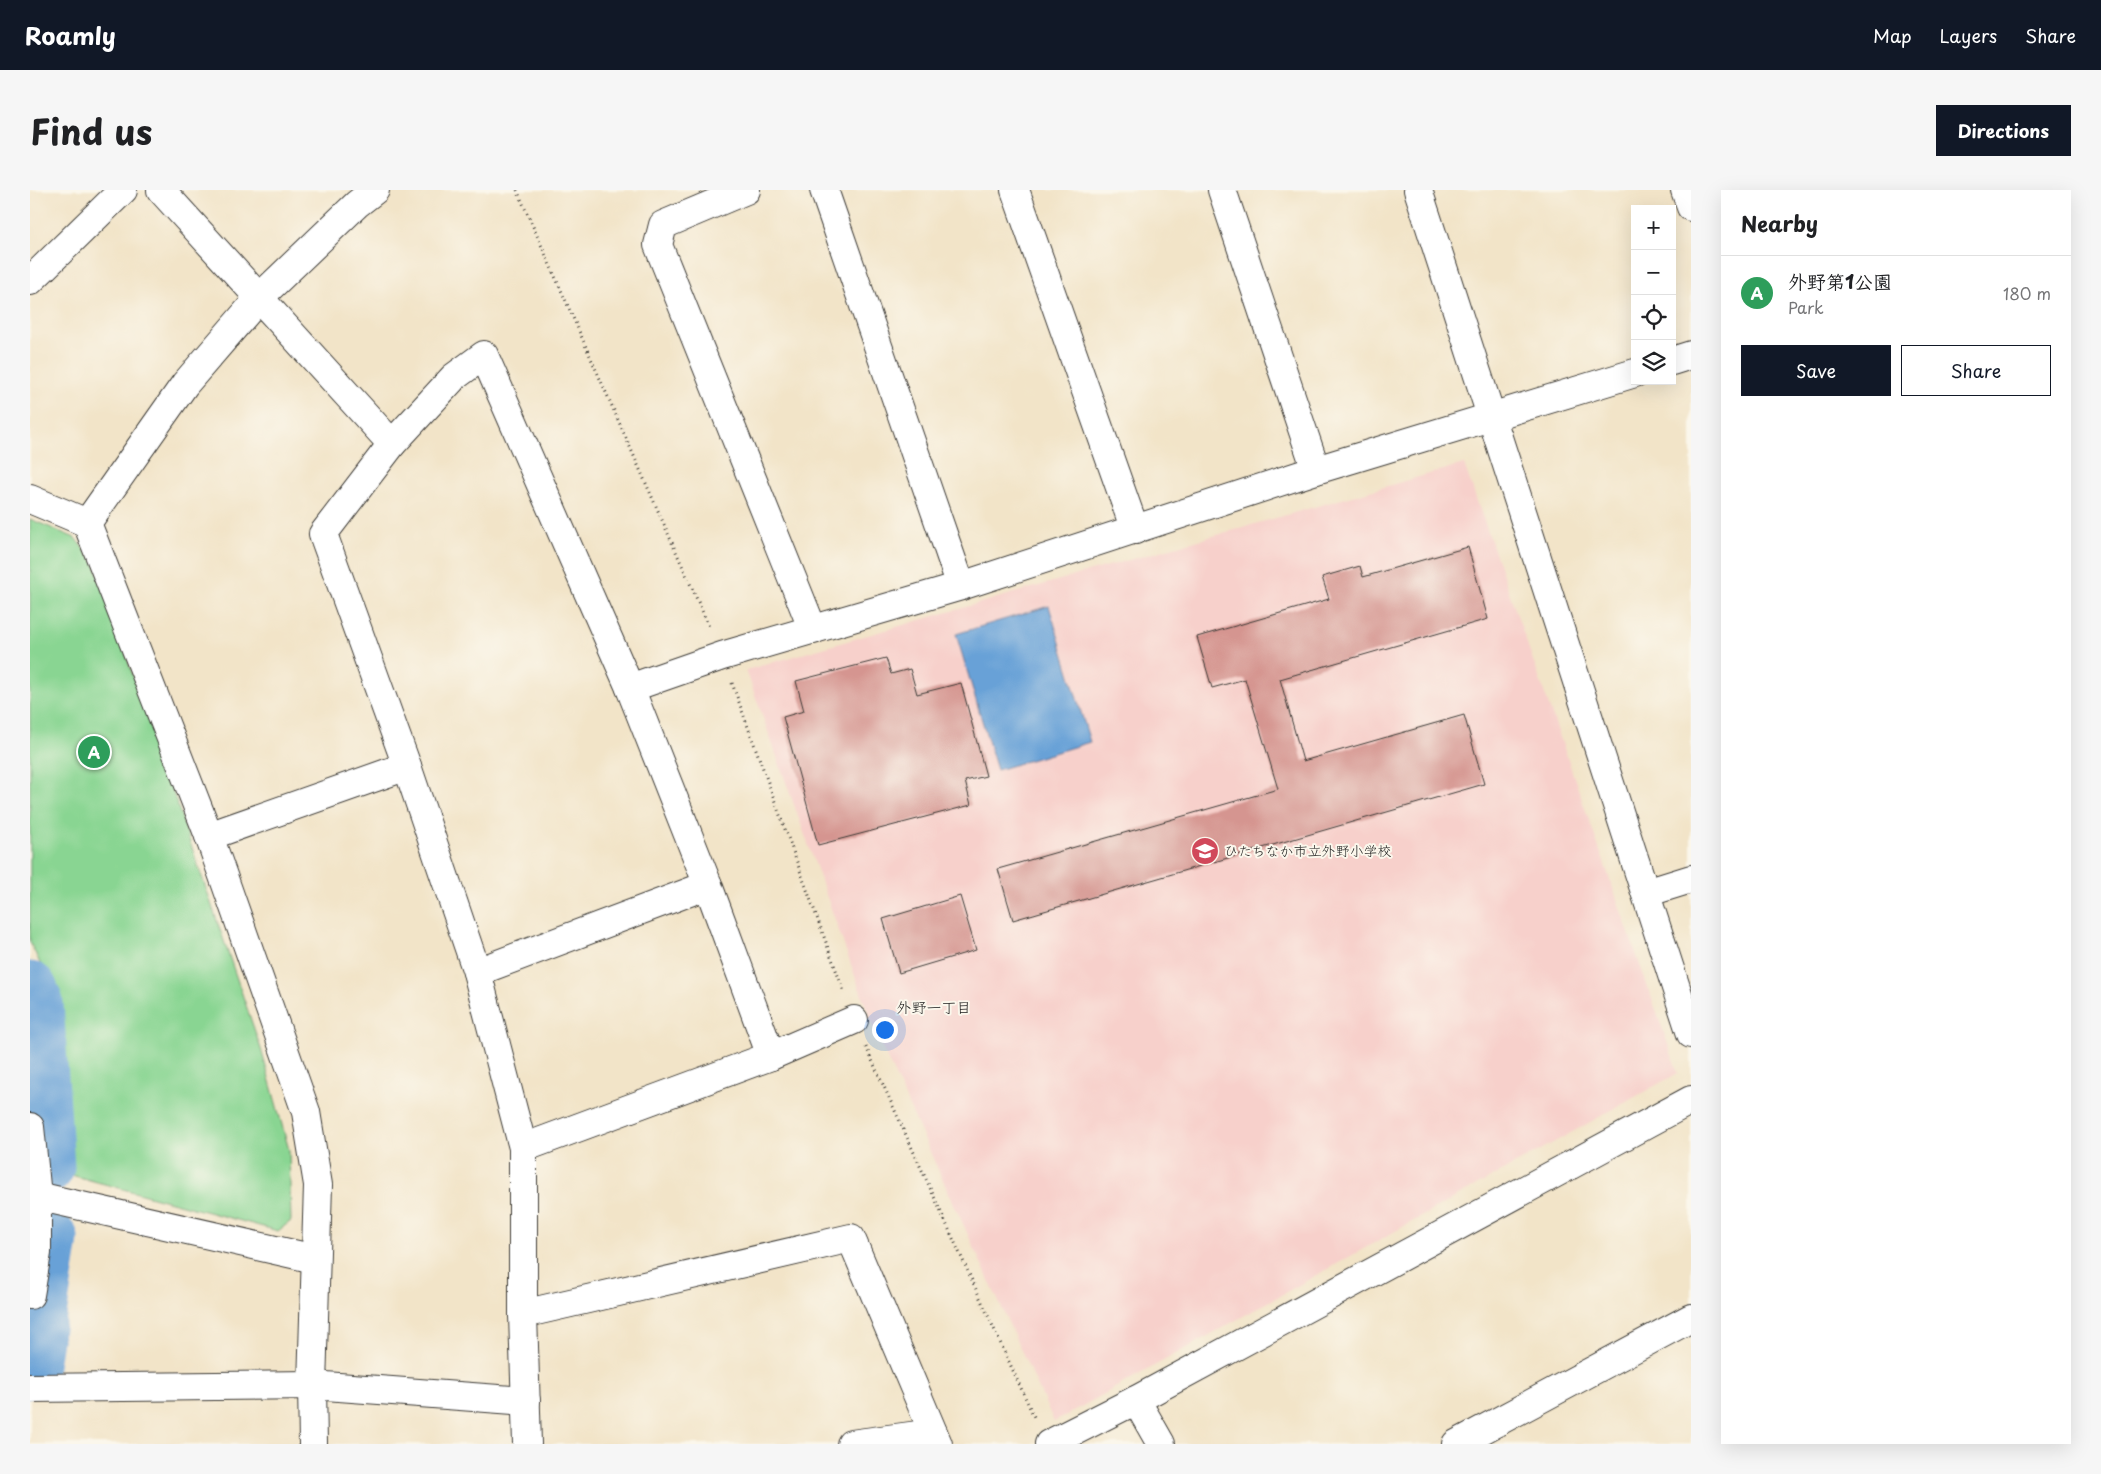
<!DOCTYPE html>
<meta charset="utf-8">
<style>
:root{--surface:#fff;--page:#f6f6f6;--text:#202124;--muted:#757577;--line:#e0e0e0;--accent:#111827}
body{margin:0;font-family:"Playpen Sans","Klee One",sans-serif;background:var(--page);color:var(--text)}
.controls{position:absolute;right:15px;top:15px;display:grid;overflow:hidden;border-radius:0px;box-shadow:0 5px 20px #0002}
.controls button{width:45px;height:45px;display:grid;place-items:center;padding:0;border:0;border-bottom:1px solid var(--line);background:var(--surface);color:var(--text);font:25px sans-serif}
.you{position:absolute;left:854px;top:839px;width:18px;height:18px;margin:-12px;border:4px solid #fff;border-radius:50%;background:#1a73e8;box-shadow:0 0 0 8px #1a73e833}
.badge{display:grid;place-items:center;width:32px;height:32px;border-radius:50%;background:var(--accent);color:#fff;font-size:16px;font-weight:700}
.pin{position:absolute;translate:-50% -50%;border:2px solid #fff;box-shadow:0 1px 5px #0006}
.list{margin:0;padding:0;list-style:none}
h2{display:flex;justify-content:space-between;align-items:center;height:65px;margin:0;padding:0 20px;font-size:21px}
h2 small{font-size:16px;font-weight:400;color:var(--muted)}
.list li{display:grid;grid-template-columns:32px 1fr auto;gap:15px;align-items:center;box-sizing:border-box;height:75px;padding:0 20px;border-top:1px solid var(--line)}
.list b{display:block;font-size:19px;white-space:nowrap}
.list p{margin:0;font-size:16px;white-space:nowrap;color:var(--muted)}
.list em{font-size:16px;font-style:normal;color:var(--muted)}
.actions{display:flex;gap:10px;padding:15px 20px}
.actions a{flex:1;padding:11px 0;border:1px solid var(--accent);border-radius:0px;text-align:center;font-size:18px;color:var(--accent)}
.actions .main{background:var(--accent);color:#fff}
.icon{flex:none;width:28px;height:28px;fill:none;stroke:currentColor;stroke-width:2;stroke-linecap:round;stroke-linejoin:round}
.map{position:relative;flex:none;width:1661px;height:1254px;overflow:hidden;border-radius:0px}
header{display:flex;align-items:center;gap:30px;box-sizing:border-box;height:70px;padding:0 25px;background:var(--accent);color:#fff}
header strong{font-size:24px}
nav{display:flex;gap:28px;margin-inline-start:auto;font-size:18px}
.intro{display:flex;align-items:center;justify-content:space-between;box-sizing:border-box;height:120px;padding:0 30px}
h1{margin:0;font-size:35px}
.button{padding:12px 22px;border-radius:0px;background:var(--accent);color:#fff;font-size:18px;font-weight:700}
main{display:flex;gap:30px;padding:0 30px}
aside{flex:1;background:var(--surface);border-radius:0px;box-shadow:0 5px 20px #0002}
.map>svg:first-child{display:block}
</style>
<header>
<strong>Roamly</strong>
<nav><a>Map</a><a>Layers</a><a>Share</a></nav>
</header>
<div class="intro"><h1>Find us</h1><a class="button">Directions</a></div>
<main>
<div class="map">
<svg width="1661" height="1254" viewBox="0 0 1661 1254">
<rect width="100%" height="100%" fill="#fbf7ec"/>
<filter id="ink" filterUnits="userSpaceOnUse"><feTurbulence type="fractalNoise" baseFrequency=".02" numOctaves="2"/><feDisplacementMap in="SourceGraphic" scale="10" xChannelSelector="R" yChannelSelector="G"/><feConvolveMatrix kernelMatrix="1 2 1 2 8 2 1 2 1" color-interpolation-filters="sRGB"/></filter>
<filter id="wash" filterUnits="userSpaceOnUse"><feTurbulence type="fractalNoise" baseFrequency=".0096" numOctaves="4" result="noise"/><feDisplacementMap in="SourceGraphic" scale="20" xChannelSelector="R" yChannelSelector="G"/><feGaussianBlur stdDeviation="1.12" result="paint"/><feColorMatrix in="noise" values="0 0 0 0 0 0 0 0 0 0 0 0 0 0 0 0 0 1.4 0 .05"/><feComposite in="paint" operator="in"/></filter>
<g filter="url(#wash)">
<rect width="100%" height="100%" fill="#f2e4c8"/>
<!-- built -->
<polygon fill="#f7d0cb" points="1434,274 1648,883 1024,1232 845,842 716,480"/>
<!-- green -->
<polygon fill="#89d592" stroke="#527857" points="0,329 45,348 64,372 231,859 259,960 261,1031 248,1041 30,982 24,803 0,752"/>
<!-- water -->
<polygon fill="#68a1d7" stroke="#425e7a" points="1019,416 1060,552 967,580 926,444"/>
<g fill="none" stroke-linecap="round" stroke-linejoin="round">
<!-- river -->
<g stroke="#68a1d7" stroke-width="55">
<polyline points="0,799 6,813 17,977"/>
<polyline points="0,1181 21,1049"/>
</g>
</g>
<g id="blocks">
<!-- building -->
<g fill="#d59590">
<polygon points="1438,357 1458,429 1250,489 1273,571 1434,525 1454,594 983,730 968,679 1248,599 1215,489 1182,498 1167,447 1299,409 1292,387 1330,376 1333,387"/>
<polygon points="856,468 861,484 880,479 887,504 931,493 956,586 935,591 941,615 788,655 753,527 774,521 766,491"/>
<polygon points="930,706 946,760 869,783 853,729"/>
</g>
</g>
</g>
<g filter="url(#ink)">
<use href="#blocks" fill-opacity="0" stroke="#3c3a36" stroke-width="1"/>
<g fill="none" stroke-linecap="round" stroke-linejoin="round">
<!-- minor casing -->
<g stroke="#3c3a36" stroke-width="30">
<g id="minor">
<polyline points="131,0 362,254"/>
<polyline points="716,0 633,35 628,55 783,440"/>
<polyline points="794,0 931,396"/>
<polyline points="985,0 1105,340"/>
<polyline points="1192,0 1286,280"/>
<polyline points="1388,0 1661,844"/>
<polyline points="1655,0 1661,17"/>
<polyline points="0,91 93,0"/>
<polyline points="1642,171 1661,165"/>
<polyline points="0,309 57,333 179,646 276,922 288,995 282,1195 283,1254"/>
<polyline points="57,333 155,194 230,107 327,14 345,0"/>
<polyline points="600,498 692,466 931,396 1286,280 1605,183"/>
<polyline points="179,646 377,576"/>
<polyline points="1616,703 1661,689"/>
<polyline points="447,782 678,695"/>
<polyline points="0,937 7,1006 7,1063 0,1105"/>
<polyline points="493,958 741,866 824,830"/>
<polyline points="7,1006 285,1069"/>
<polyline points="493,1124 821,1048 908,1254"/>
<polyline points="0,1198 282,1195 496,1211"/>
<polyline points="1106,1210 1131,1254"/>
<polyline points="497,1254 493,1124 493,958 447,782 377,576 293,344 362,254 424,187 454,165 600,498 678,695 741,866"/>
<polyline points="821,1254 903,1243"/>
<polyline points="1019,1254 1106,1210 1661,910"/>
<polyline points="1426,1254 1661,1128"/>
</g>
</g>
<!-- path -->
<g stroke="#3c3a36" stroke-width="3" stroke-dasharray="1 4" stroke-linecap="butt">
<polyline points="487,0 680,439"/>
<polyline points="702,493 814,802"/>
<polyline points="836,857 1005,1229"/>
</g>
<!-- minor -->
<use href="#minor" stroke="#fff" stroke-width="28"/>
</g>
</g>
<!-- icons -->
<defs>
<g id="school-disc" transform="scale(1.4375)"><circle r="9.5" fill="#d1495b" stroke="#fbf7ec"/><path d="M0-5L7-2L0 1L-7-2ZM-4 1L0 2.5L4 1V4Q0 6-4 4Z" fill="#fff"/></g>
</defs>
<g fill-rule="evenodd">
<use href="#school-disc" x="1175" y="661"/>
</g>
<g text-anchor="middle" stroke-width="4" stroke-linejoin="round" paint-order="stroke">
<!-- poi labels -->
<g font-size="14" fill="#1c1c1c" stroke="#fbf7ec" text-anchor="start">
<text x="1194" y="666">ひたちなか市立外野小学校</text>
</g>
<!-- neighbourhood labels -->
<g font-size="15" fill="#1c1c1c" stroke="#fbf7ec">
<text x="904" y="823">外野一丁目</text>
</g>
</g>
</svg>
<div class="controls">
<button>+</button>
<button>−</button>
<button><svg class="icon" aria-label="locate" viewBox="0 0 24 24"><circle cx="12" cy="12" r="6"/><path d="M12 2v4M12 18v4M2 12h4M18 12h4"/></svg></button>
<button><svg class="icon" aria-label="layers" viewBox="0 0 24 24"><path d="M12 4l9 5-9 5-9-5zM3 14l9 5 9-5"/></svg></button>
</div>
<div class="you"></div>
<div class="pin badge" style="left:64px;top:562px;background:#2e9e5b">A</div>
</div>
<aside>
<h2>Nearby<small></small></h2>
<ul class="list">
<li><span class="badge" style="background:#2e9e5b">A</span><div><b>外野第1公園</b><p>Park</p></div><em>180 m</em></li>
</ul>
<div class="actions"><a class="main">Save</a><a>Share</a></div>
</aside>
</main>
